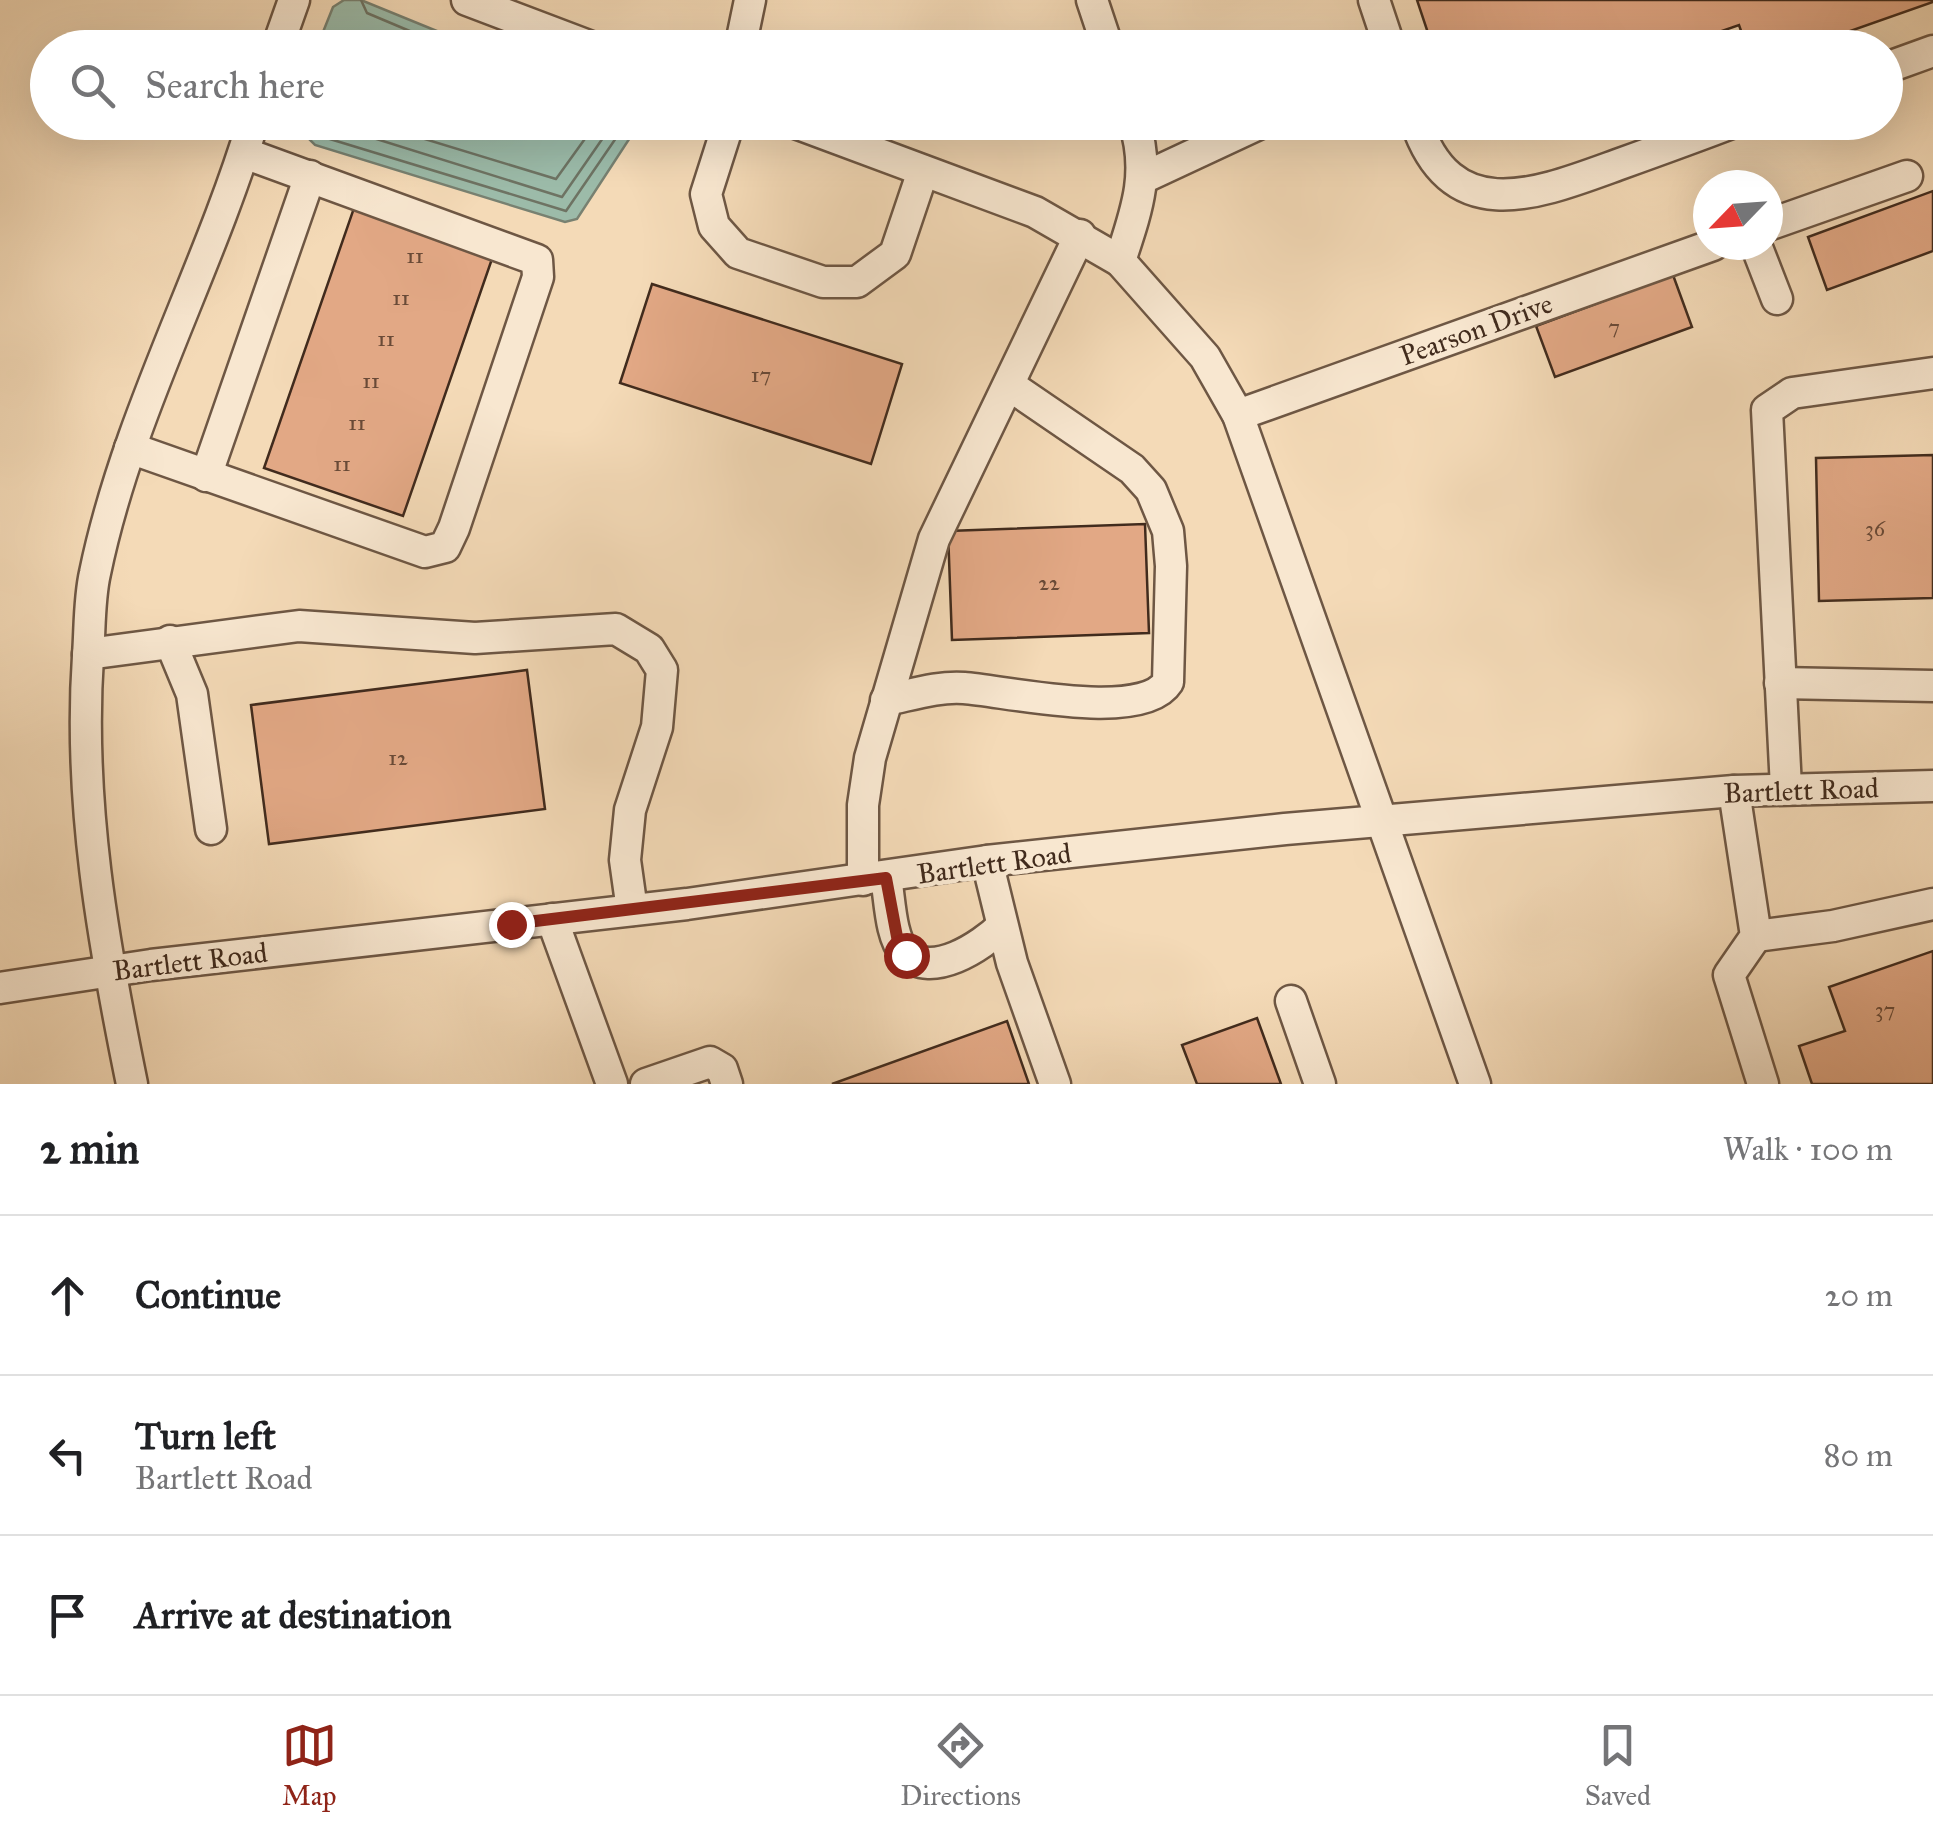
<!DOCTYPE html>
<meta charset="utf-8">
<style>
:root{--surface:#fff;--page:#f6f6f6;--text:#202124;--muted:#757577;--line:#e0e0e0;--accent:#8f2418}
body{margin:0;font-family:"IM FELL Great Primer",serif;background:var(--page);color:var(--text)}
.compass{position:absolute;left:1693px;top:170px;width:90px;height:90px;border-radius:50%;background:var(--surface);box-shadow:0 10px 40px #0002;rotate:245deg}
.stop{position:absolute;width:30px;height:30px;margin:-22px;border:8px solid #8f2418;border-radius:50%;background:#fff}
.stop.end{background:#8f2418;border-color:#fff;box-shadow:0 2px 10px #0008}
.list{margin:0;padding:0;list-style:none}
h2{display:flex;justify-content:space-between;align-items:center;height:130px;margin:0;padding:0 40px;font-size:42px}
h2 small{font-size:32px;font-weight:400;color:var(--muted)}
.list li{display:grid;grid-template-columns:65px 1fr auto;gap:30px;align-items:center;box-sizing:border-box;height:160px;padding:0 40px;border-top:2px solid var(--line)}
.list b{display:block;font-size:38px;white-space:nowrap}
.list p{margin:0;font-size:32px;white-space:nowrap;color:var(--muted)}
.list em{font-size:32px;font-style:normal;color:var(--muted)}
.icon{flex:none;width:55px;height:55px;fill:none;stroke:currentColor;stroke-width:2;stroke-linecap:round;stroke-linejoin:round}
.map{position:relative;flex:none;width:1933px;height:1084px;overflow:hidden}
.search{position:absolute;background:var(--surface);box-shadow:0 10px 40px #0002;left:30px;right:30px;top:30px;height:110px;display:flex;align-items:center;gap:25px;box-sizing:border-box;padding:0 35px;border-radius:55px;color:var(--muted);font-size:38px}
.sheet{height:610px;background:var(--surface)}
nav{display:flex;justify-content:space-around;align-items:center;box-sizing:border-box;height:140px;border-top:2px solid var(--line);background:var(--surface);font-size:28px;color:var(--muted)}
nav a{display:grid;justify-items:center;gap:5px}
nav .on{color:var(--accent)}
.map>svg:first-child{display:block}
</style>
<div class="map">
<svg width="1933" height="1084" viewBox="0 0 1933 1084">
<rect width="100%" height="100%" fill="#f4dab7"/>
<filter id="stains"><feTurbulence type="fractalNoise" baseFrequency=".002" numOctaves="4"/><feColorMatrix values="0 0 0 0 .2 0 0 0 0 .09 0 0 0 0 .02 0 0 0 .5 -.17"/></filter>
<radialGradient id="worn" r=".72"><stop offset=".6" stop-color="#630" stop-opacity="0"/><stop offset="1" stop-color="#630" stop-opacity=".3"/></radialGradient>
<!-- water -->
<g fill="#9cbba9" stroke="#788171" stroke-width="2.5">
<polygon points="344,0 361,0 476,47 317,47 333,7"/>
<polygon points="292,122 636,122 637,127 577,219 565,222 315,145"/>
</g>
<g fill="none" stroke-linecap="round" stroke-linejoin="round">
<!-- shore -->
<g stroke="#6e7363" stroke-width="2.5">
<polyline points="361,0 367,13 450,48"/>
<polyline points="303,122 320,136 566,211 627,122"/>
<polyline points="322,122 562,197 614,122"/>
<polyline points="369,122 556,179 597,122"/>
</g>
</g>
<!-- building -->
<g fill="#e2a885" stroke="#412b1d" stroke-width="2.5">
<polygon points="1417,0 1933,0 1933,2 1802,48 1747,48 1739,25 1713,34 1718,48 1433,48"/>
<polygon points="1933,191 1933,251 1827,290 1808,237"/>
<polygon points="354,208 493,256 403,516 264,468"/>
<polygon points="1673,275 1692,327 1555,377 1536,326"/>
<polygon points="652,284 902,364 871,464 620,383"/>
<polygon points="1933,455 1933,598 1819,601 1816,458"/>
<polygon points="1145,524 1149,633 952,640 948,531"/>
<polygon points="527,670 545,809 269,844 251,705"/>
<polygon points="1933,951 1933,1084 1812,1084 1799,1046 1845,1031 1829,987"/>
<polygon points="1257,1018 1281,1084 1197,1084 1182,1045"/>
<polygon points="1007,1021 1029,1084 832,1084"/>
</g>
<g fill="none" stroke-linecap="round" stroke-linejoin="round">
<!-- minor casing -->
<g stroke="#6e5744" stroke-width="35">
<g id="minor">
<polyline points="467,0 594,48"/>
<polyline points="1092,0 1108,48"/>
<polyline points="1374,0 1390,48"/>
<polyline points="277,48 294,0"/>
<polyline points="740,48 750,0"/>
<polyline points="1886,68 1933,51"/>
<polyline points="729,122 706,194 714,226 738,253 823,282 857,282 895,254 923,171"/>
<polyline points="793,122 1035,212 1120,261"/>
<path d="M 1134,122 C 1151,173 1136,212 1120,261 L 1205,357 L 1238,415 L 1475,1084"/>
<path d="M 1416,122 C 1452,229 1537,194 1617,165 C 1656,151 1695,137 1734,122"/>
<polyline points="1143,178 1263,122"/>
<polyline points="1768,225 1907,176"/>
<polyline points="1756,245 1777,299"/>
<polyline points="1238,415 1713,245"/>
<polyline points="130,448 425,552 445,547 454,528 538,277 537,260 244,153"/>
<polyline points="206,476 310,176"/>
<polyline points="170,641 192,694 211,829"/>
<polyline points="88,654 299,626 475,638 616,629 649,649 662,670 657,727 630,810 625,860 632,910"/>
<polyline points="1780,683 1933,686"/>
<path d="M 886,700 C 911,695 938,686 964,688 C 1006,691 1142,723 1168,682 L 1171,566 L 1168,531 L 1151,490 L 1132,469 L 1009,385"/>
<polyline points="1786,788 1767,410 1792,393 1933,373"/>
<polyline points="1734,791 1756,936 1729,975 1763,1084"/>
<polyline points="987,861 1012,963 1055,1084"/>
<path d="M 886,878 C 890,899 890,937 905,953 C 931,980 982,946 1002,926"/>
<polyline points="863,880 863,805 870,758 934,539 1080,235"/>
<polyline points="552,919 612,1084"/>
<polyline points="1756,936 1833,926 1933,904"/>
<polyline points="0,988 151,965 687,904 987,861 1285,829 1734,791 1933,786"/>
<polyline points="1291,1001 1320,1084"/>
<path d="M 132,1084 C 103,942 78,802 88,656 C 90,629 89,599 95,573 C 127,417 207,274 253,122"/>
<polyline points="646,1084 710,1062 722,1069 727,1084"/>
</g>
</g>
<!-- minor -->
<use href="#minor" stroke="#f8e7d0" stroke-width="30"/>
</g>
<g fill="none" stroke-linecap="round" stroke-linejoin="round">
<!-- route -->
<polyline stroke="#8f2418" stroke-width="12" points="511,924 886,878 898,942 906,955"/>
</g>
<g text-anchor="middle" stroke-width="9" stroke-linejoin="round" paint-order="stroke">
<!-- number labels -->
<g font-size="22" fill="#694a37">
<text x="415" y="263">11</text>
<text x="401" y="305">11</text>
<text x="1614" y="334">7</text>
<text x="386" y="346">11</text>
<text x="761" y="382">17</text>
<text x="371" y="388">11</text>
<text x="357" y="430">11</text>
<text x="342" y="471">11</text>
<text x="1875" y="536">36</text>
<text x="1049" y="590">22</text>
<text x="398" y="765">12</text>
<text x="1885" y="1017">37</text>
</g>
<!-- street labels -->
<g font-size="28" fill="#412b1d" stroke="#f8e7d0">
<text transform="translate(1476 329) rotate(-20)" y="10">Pearson Drive</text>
<text transform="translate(1801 790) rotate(-2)" y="10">Bartlett Road</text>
<text transform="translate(994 863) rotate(-8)" y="10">Bartlett Road</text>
<text transform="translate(190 961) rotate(-7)" y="10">Bartlett Road</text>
</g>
</g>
<rect width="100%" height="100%" filter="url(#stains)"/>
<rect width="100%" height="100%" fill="url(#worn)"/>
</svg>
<svg class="compass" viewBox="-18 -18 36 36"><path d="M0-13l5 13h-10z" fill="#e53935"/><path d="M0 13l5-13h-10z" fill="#757577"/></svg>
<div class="stop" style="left:906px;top:955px"></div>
<div class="stop end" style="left:511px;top:924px"></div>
<div class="search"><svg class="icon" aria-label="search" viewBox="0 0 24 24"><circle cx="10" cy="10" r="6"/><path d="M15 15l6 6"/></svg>Search here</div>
</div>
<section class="sheet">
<h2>2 min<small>Walk · 100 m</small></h2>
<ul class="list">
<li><svg class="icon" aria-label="ahead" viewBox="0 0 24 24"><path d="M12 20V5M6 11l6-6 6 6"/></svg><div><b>Continue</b></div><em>20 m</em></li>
<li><svg class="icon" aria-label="left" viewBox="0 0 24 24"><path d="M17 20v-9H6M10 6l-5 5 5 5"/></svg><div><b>Turn left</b><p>Bartlett Road</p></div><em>80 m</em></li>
<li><svg class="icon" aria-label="arrive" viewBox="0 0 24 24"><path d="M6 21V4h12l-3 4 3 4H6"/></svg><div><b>Arrive at destination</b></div></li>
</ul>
</section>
<nav>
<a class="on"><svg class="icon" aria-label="map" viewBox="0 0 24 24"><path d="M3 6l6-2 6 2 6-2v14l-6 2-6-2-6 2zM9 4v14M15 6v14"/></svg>Map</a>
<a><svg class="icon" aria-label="directions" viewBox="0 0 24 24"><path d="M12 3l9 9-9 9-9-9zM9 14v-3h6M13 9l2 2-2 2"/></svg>Directions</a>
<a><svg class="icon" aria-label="saved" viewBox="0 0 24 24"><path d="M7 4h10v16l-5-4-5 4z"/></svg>Saved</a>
</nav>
